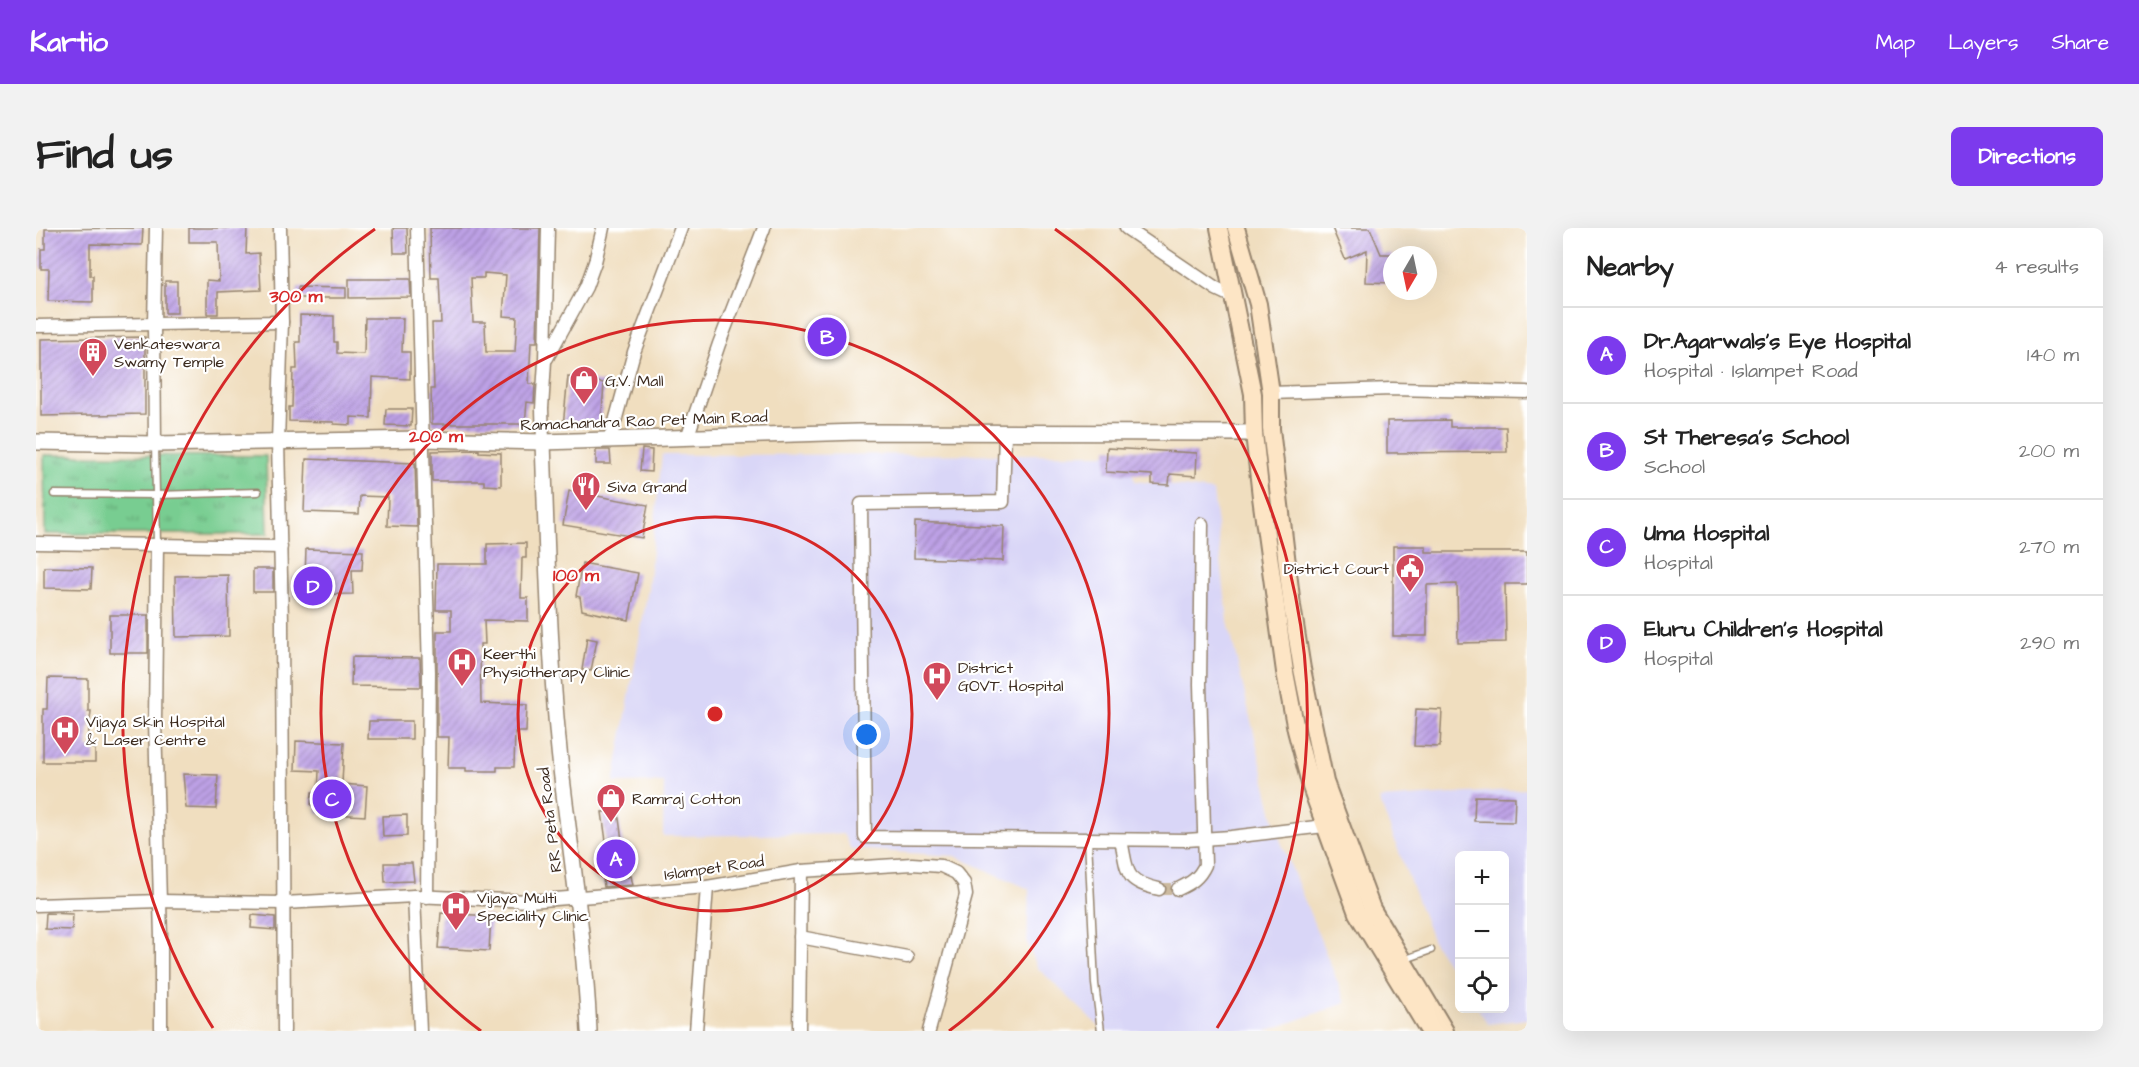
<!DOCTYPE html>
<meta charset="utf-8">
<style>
:root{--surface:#fff;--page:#f2f2f2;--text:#222;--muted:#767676;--line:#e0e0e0;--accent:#7c3aed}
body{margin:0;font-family:"Architects Daughter",sans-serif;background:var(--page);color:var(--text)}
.controls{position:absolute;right:18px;bottom:18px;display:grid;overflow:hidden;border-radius:9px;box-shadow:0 6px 24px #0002}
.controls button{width:54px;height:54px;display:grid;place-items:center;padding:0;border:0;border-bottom:2px solid var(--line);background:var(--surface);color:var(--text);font:30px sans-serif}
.compass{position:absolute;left:1347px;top:18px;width:54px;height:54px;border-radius:50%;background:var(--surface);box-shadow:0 6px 24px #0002;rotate:189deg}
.you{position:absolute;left:831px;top:507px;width:21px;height:21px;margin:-15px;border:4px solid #fff;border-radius:50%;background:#1a73e8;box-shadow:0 0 0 9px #1a73e833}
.badge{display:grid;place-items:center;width:39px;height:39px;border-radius:50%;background:var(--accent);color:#fff;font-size:20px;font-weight:700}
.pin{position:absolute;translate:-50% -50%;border:3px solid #fff;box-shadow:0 2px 6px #0006}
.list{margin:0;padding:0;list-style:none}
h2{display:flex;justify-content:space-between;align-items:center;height:78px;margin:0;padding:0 24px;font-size:26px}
h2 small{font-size:20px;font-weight:400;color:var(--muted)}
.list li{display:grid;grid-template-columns:39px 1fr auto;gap:18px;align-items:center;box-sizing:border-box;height:96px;padding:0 24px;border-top:2px solid var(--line)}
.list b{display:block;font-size:22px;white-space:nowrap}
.list p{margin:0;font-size:20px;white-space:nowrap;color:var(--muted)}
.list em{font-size:20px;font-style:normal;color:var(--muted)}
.icon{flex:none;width:33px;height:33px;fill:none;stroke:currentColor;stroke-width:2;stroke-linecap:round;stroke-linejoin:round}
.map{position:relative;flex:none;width:1491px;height:803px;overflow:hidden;border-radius:9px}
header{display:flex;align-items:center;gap:36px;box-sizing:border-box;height:84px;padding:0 30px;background:var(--accent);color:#fff}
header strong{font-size:28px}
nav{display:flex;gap:33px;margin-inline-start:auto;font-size:21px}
.intro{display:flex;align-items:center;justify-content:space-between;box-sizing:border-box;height:144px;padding:0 36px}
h1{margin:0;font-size:42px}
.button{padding:15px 27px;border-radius:9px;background:var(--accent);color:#fff;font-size:21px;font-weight:700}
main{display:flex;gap:36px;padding:0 36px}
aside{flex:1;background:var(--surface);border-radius:9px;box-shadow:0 6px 24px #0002}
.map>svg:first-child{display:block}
</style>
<header>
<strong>Kartio</strong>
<nav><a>Map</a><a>Layers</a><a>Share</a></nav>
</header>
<div class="intro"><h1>Find us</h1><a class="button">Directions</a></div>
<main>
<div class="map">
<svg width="1491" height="803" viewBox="0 0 1491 803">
<defs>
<pattern id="park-tufts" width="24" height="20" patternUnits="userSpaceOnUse" patternTransform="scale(1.5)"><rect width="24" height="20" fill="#78cd91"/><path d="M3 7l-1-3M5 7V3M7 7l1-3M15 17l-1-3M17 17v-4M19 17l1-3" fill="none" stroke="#64a776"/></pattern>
<pattern id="building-hatch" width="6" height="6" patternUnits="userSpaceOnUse" patternTransform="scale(1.5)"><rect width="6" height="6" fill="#bda1e6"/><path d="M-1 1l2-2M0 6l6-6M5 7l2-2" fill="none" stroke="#9b83ba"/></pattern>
</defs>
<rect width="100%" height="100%" fill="#fff"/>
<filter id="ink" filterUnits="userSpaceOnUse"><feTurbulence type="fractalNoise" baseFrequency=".0167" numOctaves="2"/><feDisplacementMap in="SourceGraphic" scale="12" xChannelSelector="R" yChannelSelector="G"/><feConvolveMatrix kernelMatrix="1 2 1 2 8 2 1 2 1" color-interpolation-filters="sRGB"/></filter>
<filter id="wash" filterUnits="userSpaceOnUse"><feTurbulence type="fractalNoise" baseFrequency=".008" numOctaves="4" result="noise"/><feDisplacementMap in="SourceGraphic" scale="24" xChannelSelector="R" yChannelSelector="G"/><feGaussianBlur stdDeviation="1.35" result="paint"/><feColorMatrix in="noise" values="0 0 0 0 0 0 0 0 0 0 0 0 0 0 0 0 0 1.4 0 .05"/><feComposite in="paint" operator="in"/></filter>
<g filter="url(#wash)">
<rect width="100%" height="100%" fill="#f0debf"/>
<!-- built -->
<g fill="#d9d6f7">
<polygon points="1090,226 1099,253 1177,263 1192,394 1241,604 1310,775 1230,803 1068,803 1002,740 991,715 993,661 919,628 815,621 807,606 627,608 628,554 578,555 612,361 626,227"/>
<polygon points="1491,561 1491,791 1452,796 1442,781 1468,780 1468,628 1424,628 1423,753 1397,714 1343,571"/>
</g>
<!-- park -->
<polygon fill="url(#park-tufts)" stroke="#5a7c58" stroke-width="1.5" points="8,227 230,228 232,306 9,306"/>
<g id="blocks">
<!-- building -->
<g fill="url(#building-hatch)" fill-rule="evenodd">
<polygon points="107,0 106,17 54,16 54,48 57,48 57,74 12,73 13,41 5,41 5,21 9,21 9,1"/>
<polygon points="153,0 211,0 210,26 223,25 225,62 182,64 182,86 171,86 171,52 183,53 182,14 153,14"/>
<polygon points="357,0 371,0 372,25 358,25"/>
<path d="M 394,0 L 504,0 L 501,114 L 495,114 L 493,156 L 499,156 L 498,175 L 491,174 L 489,196 L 396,196 L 395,161 L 398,161 L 396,95 L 405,95 L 403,50 L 395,50 ZM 448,45 L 470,47 L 467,88 L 481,89 L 479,124 L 450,124 L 449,94 L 437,94 L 435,50 L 448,50 Z"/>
<polygon points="1296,0 1334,0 1345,26 1356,26 1356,55 1330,54 1331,22 1309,31"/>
<polygon points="313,51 374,51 375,69 313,70"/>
<rect x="129" y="53" width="12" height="32"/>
<polygon points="262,59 310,60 310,70 261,70"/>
<polygon points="264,87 298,88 298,114 301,114 301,125 328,126 329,90 367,90 366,124 374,124 374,151 336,149 335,190 315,189 315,197 298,196 298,194 253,193 253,179 256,179 257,141 261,141 260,114 264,114"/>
<polygon points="109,109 109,186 5,188 5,111"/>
<polygon points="532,148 568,155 565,198 527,198"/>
<polygon points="350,181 376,181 375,198 349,197"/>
<polygon points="1414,192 1414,199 1470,199 1471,224 1351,225 1351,193"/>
<polygon points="1071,220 1161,225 1160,248 1134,246 1133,257 1116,256 1116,247 1070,244"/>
<polygon points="606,221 616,222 615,244 604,243"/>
<polygon points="443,222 443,224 465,225 465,258 448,257 448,253 396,253 396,223"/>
<polygon points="560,222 574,222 575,236 560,236"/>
<polygon points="270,231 379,235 381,299 351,298 352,269 324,268 323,286 268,284"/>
<polygon points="533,263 612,277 606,310 527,297"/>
<polygon points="879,294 968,298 967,333 878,330"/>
<polygon points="490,315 490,330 486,330 485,370 492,370 492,393 448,392 449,416 444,416 445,475 491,477 490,504 479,504 478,539 461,539 461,543 430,543 430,540 412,540 413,509 401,509 401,403 415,403 415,382 400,382 401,336 451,336 451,316"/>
<polygon points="1357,318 1390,318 1390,324 1491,324 1491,356 1469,356 1470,414 1422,415 1421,356 1391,357 1391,408 1357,408"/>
<polygon points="270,321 327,323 326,342 316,342 317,366 258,367 257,349 269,349"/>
<polygon points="546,335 602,345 593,392 546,382 544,369 540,368"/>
<polygon points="8,339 56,340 55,361 8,360"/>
<rect x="217" y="341" width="20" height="23"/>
<polygon points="192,347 193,408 140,409 139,348"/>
<rect x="74" y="387" width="38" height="38"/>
<polygon points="551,410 561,412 555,443 546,442"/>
<polygon points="316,429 384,430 385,459 315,458"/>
<polygon points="12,450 52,451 52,483 55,483 51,520 59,520 59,534 7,534 7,481 11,481"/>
<polygon points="1380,481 1406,482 1404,519 1378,518"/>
<polygon points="333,493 376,493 376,511 332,511"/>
<polygon points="260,513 308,515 306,556 331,558 329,588 281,585 281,577 275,577 276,564 282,564 283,543 259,542"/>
<polygon points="147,546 182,547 180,581 150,580"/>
<polygon points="1439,568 1479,569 1478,594 1438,593"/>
<polygon points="582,583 591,649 595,648 597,657 568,659 567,651 575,650 566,584"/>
<polygon points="371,587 371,608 347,609 346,588"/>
<polygon points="348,635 376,635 378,653 349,654"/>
<polygon points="10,685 37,686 36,702 9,701"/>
<polygon points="405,685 455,688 453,723 402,720"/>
<polygon points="216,687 239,689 239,702 215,700"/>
</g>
</g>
</g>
<g filter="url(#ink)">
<use href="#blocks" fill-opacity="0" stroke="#96846e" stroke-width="1.5"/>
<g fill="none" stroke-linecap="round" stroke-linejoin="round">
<!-- minor-tunnel -->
<polyline stroke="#ccba9f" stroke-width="12" stroke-dasharray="12 6" stroke-linecap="butt" points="1123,661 1142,661"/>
<!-- service casing -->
<g stroke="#96846e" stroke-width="9">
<g id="service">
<polyline points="119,216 121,316"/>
<polyline points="18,266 120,267 222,264"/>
<polyline points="1052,611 1059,756 1065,803"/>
<polyline points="1367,732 1395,722"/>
</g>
</g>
<!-- minor casing -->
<g stroke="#96846e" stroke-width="15">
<g id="minor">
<polyline points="244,0 246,94 242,213 246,394 248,803"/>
<polyline points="381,0 393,444 391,669"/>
<polyline points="1090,0 1180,61 1199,70"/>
<polyline points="0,98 246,94"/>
<polyline points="511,130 550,59 559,34 567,0"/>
<polyline points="1235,165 1356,161 1491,164"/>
<polyline points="969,204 967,274 825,276 829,609 1150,612 1195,609 1297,597"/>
<polyline points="651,210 683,116 728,0"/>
<polyline points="574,212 598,124 645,0"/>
<polyline points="507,214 506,181 509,133 512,0"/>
<polyline points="119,216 118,96 120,0"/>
<polyline points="0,315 245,319"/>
<polyline points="121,316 119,493 125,710 125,803"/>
<path d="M 1085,612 C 1092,644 1087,653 1123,661"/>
<path d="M 1142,661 C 1155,655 1163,650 1169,637 L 1164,456 L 1166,296"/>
<polyline points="378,668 384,803"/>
<polyline points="0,677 124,673 248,675 378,668 494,673 671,659 765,643 876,636 905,638 920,645 928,655 930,667 893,803"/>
<polyline points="764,709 871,729"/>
<polyline points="660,803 671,659"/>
<polyline points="763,803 765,643"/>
</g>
</g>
<!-- tertiary casing -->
<g stroke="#96846e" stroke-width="18">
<g id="tertiary">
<polyline points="0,214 119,216 386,211 507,214 823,204 1218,205"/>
<path d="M 507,214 C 511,323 513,433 525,541 C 535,628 549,715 553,803"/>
</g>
</g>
<!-- secondary casing -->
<g stroke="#96846e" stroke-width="20">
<g id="secondary">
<polyline points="1183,0 1217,166 1218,205 1225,269 1249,444 1260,502 1275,559 1321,685 1393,803"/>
<polyline points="1200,0 1222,76 1235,165 1235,201 1256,378 1266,441 1289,554 1336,681 1409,803"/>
</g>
</g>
<!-- service -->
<use href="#service" stroke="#fff" stroke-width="6"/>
<!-- minor -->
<use href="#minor" stroke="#fff" stroke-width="12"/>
<!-- tertiary -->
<use href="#tertiary" stroke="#fff" stroke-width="15"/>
<!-- secondary -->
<use href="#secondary" stroke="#fde5c5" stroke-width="16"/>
</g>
</g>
<!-- distance rings -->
<g fill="none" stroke="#d62828" stroke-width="3">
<circle cx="679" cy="486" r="197"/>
<path d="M445 803A394 394 0 1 1 913 803"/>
<path d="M177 800A592 592 0 0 1 339 1M1019 1A592 592 0 0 1 1181 800"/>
</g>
<!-- icons -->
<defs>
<g id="building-pin" transform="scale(1.5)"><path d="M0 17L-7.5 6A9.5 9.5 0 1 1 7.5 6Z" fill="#d1495b" stroke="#fff"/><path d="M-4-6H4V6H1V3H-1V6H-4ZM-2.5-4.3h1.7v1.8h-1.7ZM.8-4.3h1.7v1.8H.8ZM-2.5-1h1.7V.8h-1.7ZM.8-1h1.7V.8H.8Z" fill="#fff"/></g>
<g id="shop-pin" transform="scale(1.5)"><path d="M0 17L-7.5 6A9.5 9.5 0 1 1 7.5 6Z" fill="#d1495b" stroke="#fff"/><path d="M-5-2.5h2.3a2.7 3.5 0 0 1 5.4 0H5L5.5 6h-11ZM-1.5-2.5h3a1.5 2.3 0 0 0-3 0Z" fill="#fff"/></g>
<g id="restaurant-pin" transform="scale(1.5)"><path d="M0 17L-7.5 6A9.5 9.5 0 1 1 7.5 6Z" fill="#d1495b" stroke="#fff"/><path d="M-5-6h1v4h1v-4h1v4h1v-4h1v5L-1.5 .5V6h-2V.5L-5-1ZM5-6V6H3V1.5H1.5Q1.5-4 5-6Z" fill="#fff"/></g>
<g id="civic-pin" transform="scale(1.5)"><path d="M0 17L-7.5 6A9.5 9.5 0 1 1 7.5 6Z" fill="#d1495b" stroke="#fff"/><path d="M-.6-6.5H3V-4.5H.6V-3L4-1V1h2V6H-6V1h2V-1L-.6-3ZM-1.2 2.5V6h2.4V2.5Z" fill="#fff"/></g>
<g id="hospital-pin" transform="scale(1.5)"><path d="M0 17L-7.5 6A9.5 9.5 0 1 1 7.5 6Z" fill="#d1495b" stroke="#fff"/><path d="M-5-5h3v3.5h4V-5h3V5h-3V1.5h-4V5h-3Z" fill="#fff"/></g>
</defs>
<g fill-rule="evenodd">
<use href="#building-pin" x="57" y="124"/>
<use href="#shop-pin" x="548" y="152"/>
<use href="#restaurant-pin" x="550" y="258"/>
<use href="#civic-pin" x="1374" y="340"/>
<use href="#hospital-pin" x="426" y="434"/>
<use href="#hospital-pin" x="901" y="448"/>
<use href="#hospital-pin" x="29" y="502"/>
<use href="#shop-pin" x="575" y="570"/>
<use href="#hospital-pin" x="420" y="678"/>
</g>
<g text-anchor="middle" stroke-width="4.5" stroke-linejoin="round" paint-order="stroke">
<!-- poi labels -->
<g font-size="16" fill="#3b2a1e" stroke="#fff" text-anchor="start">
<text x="78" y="121">Venkateswara<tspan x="78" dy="18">Swamy Temple</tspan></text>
<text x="569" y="158">G.V. Mall</text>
<text x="571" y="264">Siva Grand</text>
<text x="1353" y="346" text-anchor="end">District Court</text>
<text x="447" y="431">Keerthi<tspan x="447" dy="18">Physiotherapy Clinic</tspan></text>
<text x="922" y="445">District<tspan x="922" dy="18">GOVT. Hospital</tspan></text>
<text x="50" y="499">Vijaya Skin Hospital<tspan x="50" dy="18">&amp; Laser Centre</tspan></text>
<text x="596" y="576">Ramraj Cotton</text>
<text x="441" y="675">Vijaya Multi<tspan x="441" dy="18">Speciality Clinic</tspan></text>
</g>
<!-- street labels -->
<g font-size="16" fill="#3b2a1e" stroke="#fff">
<text transform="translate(608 192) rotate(-2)" y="6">Ramachandra Rao Pet Main Road</text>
<text transform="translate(513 592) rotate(-97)" y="6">RR Peta Road</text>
<text transform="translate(678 639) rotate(-8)" y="6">Islampet Road</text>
</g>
</g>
<circle cx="679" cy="486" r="9" fill="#d62828" stroke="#fff" stroke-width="3"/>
<g font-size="18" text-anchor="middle" font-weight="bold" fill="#d62828" stroke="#fff" stroke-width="4.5" stroke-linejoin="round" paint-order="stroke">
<text x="260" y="74">300 m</text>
<text x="400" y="214">200 m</text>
<text x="540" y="353">100 m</text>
</g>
</svg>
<div class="controls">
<button>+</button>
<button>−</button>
<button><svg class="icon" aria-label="locate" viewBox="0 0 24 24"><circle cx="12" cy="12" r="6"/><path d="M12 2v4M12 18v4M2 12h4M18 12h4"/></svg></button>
</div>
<svg class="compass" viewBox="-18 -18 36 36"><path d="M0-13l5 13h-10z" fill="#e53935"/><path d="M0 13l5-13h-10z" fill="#767676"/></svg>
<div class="you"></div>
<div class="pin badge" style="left:580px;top:631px">A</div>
<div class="pin badge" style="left:791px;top:109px">B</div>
<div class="pin badge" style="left:296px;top:571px">C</div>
<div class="pin badge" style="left:277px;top:358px">D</div>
</div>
<aside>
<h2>Nearby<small>4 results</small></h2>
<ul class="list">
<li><span class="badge">A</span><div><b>Dr.Agarwals's Eye Hospital</b><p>Hospital · Islampet Road</p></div><em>140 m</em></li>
<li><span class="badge">B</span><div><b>St Theresa's School</b><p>School</p></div><em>200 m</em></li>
<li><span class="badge">C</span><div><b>Uma Hospital</b><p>Hospital</p></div><em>270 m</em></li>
<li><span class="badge">D</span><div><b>Eluru Children's Hospital</b><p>Hospital</p></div><em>290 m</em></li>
</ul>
</aside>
</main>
